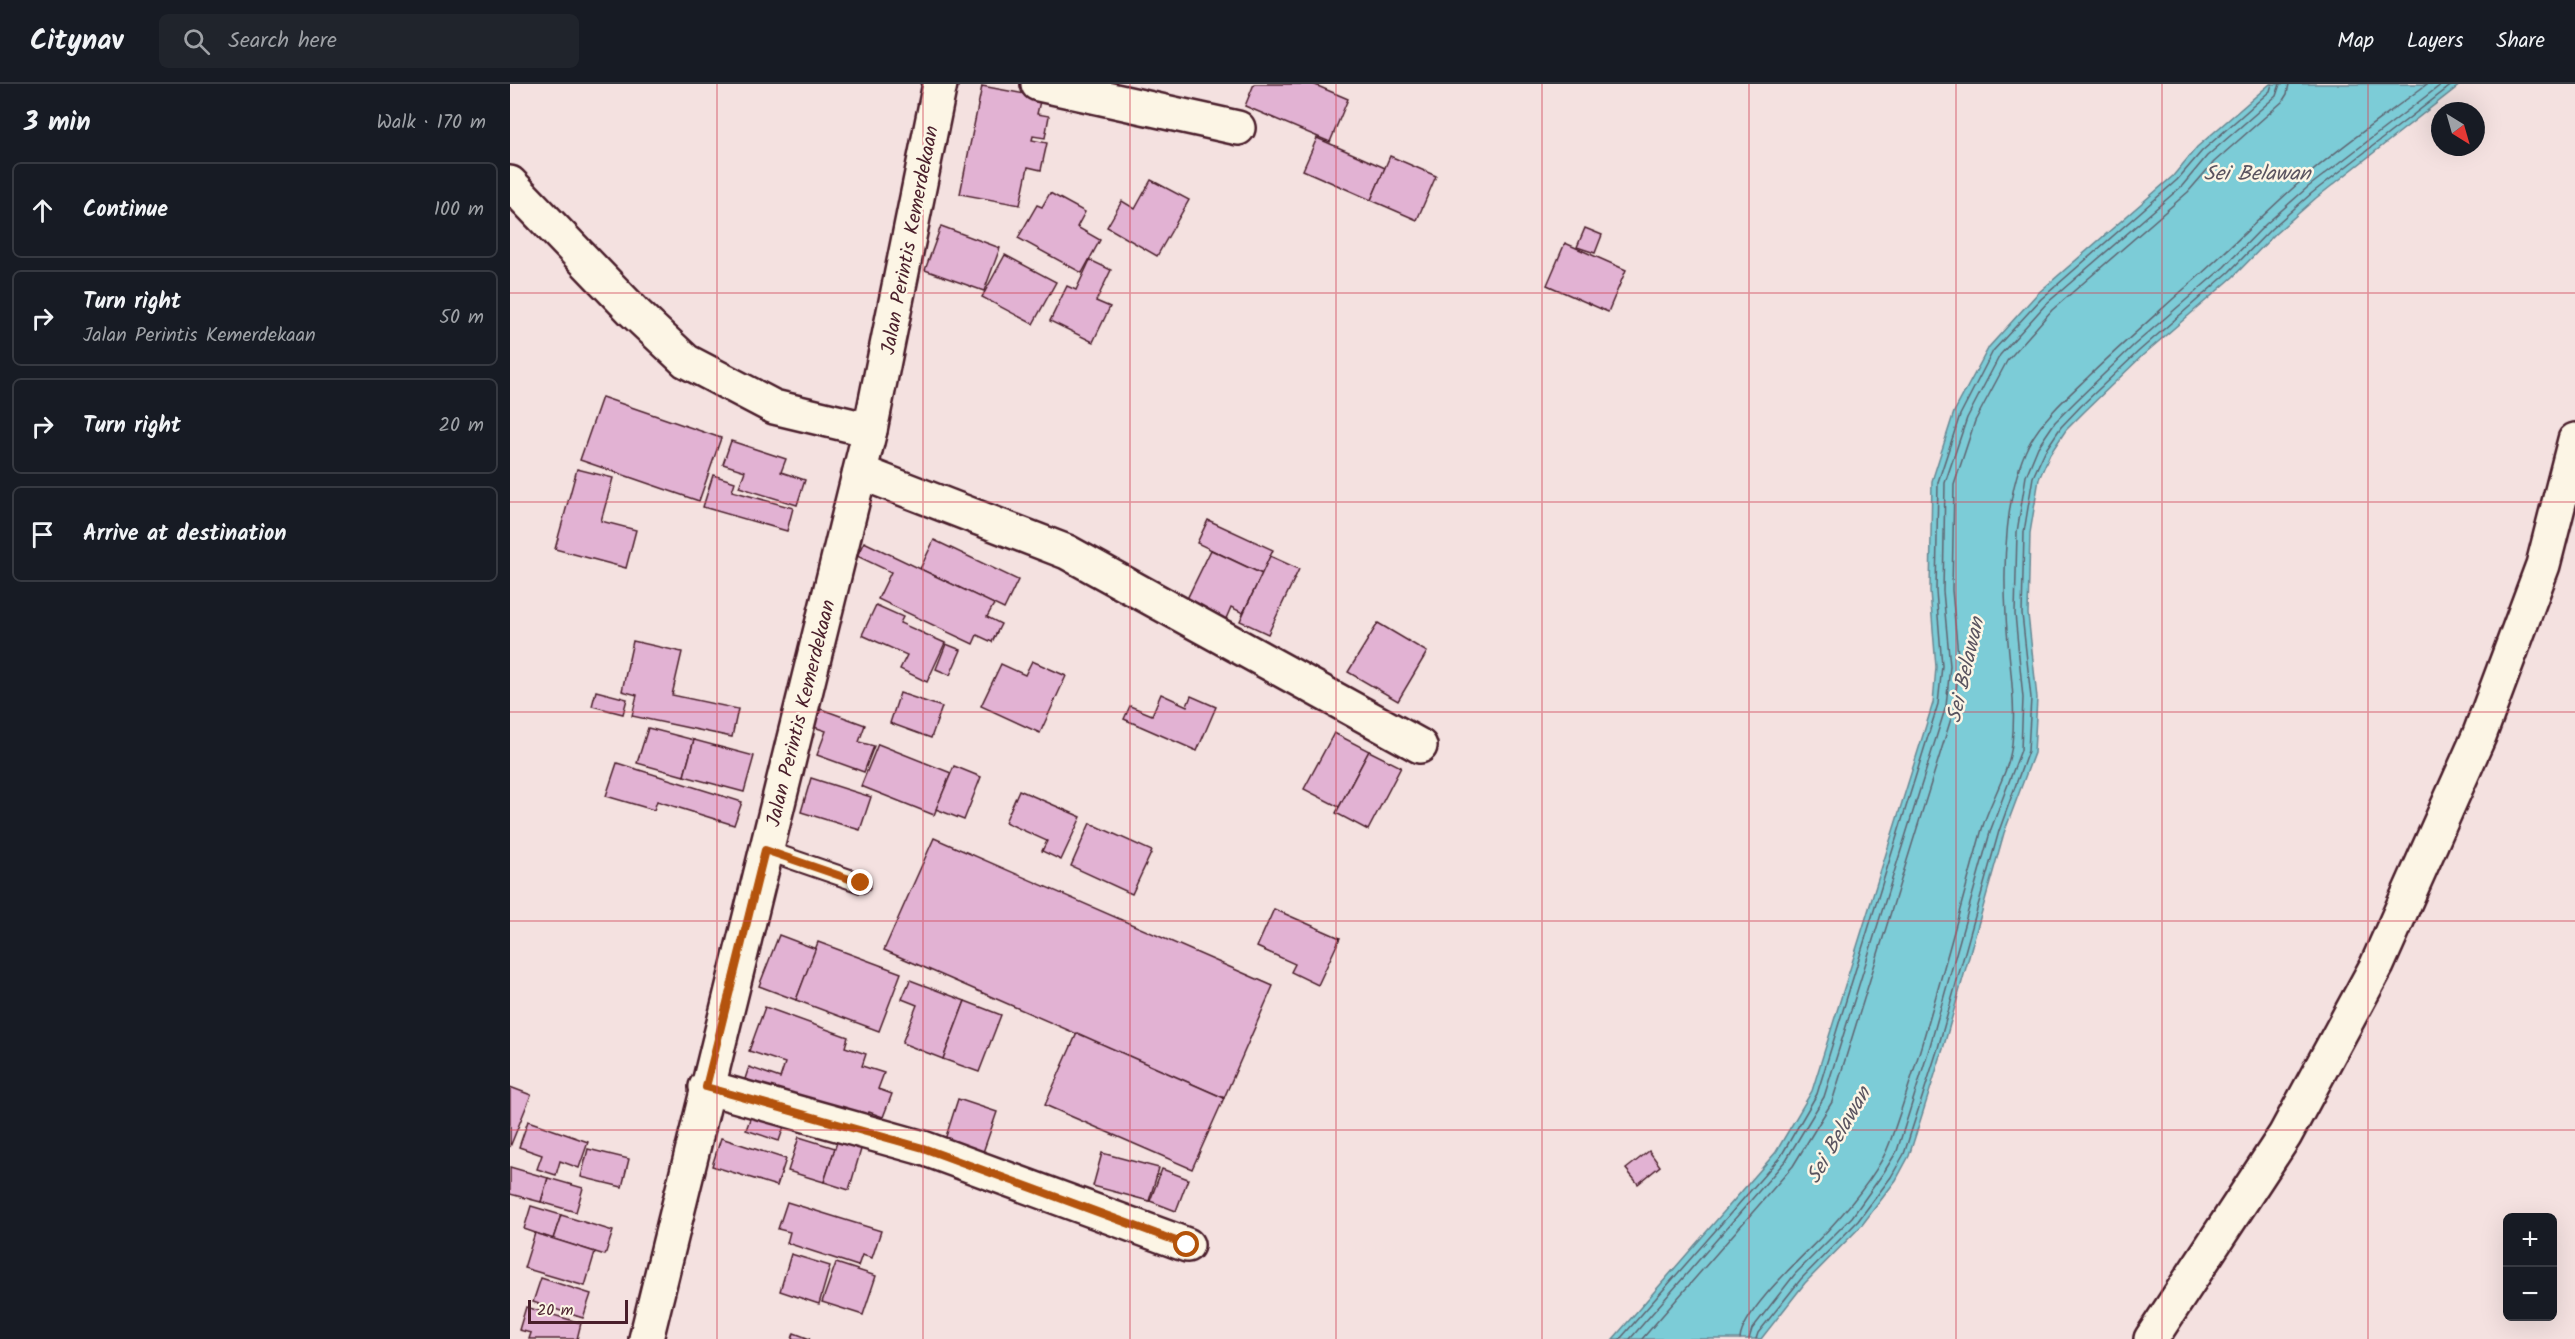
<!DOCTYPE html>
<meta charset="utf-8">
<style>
:root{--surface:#171b24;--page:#20242c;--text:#f1f3f6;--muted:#9ea1a6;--line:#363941}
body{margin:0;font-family:Kalam,sans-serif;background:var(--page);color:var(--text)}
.controls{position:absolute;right:18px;bottom:18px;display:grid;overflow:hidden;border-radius:9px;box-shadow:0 6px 24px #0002}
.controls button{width:54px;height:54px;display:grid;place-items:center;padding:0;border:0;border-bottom:2px solid var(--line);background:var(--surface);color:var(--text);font:30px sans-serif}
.compass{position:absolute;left:1921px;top:18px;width:54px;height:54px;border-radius:50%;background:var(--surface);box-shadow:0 6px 24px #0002;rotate:143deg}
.scale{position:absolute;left:18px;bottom:15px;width:100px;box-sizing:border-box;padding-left:6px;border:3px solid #4a1f2b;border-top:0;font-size:16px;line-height:21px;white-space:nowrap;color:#4a1f2b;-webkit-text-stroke:4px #fcf5e5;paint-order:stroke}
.stop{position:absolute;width:18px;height:18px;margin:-14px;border:4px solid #b45309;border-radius:50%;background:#fff}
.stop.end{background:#b45309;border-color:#fff;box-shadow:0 2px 6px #0008}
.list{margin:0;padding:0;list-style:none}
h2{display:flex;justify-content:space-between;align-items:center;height:78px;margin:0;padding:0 24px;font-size:26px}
h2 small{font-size:20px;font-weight:400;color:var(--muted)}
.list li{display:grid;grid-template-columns:39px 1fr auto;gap:18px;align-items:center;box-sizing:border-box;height:96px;margin:0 12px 12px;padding:0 12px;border:2px solid var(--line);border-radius:9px}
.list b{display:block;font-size:22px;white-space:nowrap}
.list p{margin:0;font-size:20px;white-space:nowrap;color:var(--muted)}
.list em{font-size:20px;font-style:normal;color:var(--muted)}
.icon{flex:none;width:33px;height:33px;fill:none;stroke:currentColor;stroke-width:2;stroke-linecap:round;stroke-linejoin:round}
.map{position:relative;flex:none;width:2065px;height:1255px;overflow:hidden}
header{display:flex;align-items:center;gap:36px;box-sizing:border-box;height:84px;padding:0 30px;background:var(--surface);border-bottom:2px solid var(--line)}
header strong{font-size:28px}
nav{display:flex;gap:33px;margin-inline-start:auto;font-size:21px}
.search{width:420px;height:54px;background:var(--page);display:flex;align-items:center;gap:15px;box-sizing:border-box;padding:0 21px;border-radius:9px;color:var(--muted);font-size:22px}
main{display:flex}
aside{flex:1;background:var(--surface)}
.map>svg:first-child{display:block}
</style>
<header>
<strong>Citynav</strong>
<div class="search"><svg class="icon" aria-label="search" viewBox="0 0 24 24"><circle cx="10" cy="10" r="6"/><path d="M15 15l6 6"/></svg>Search here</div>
<nav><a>Map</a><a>Layers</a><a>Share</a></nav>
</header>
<main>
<aside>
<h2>3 min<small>Walk · 170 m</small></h2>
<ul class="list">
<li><svg class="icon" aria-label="ahead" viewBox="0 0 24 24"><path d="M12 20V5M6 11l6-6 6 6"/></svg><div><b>Continue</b></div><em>100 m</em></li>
<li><svg class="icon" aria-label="right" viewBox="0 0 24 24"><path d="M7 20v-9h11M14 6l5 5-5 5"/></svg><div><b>Turn right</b><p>Jalan Perintis Kemerdekaan</p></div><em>50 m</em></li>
<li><svg class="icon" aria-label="right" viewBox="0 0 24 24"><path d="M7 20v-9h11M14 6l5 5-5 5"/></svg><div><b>Turn right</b></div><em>20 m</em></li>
<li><svg class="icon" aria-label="arrive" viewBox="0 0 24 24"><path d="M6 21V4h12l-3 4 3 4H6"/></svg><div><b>Arrive at destination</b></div></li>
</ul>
</aside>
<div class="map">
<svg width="2065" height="1255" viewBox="0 0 2065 1255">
<rect width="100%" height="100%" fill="#f4e1e0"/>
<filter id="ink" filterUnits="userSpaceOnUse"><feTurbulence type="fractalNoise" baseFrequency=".0167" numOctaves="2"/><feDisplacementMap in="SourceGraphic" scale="12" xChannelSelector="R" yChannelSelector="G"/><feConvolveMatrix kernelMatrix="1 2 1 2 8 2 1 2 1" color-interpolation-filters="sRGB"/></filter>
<g filter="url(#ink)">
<!-- water -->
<polygon fill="#7cccd7" stroke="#688792" stroke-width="1.5" points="1760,0 1951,0 1806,114 1765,150 1723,193 1633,271 1575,327 1556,346 1540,370 1529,395 1520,449 1518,530 1527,614 1524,669 1494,749 1433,965 1399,1072 1386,1096 1352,1141 1295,1199 1251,1255 1103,1255 1266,1068 1302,1007 1423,619 1426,583 1420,507 1422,397 1444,328 1479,263 1527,210 1663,92 1687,63"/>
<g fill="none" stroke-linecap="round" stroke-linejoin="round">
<!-- shore -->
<g stroke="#5e6470" stroke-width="1.5">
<polyline points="1110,1255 1271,1072 1307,1010 1428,620 1432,582 1426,507 1428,398 1450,331 1483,267 1531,215 1667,96 1692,67 1760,7 1762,0"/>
<polyline points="1120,1255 1276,1076 1314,1013 1436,622 1440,582 1433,507 1435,399 1457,334 1490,271 1536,220 1672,102 1697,72 1766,12 1770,0"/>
<polyline points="1132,1255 1283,1082 1322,1018 1444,625 1449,582 1442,506 1444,401 1465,337 1497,277 1542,226 1678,108 1704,78 1772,18 1777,10 1779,0"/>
<path d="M 1230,1255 C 1233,1225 1298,1168 1319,1145 C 1340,1122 1370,1087 1380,1058 C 1416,956 1443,850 1472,745 C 1480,717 1499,689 1502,660 C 1507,616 1498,575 1496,531 C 1493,480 1495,407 1519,360 C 1534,333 1557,313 1579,292 C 1610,262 1642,234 1674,205 C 1714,171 1751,132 1791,97 C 1830,62 1875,32 1917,0"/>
<polyline points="1239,1255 1242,1245 1285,1190 1342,1133 1374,1088 1387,1067 1420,962 1481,745 1511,666 1513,614 1505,530 1507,448 1516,392 1528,363 1545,338 1566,317 1624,261 1714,183 1756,140 1798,103 1932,0"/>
<polyline points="1246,1255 1248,1249 1291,1195 1348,1137 1381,1093 1394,1070 1428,964 1489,747 1518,667 1521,614 1512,530 1514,448 1523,393 1535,367 1551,343 1571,322 1629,267 1719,188 1761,145 1802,109 1943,0"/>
</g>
</g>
<!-- building -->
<g fill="#e2b2d3" stroke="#4a1f2b" stroke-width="1.5">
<polygon points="744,0 803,0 838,15 820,58 735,22"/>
<polygon points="472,2 531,13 527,30 539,32 535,54 523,52 522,56 537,59 531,86 518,83 510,121 450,110"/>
<polygon points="807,54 875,84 861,116 793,86"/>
<polygon points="880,72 926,92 907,136 861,116"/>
<polygon points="641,96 679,116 647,172 597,143 612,117 625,125"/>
<polygon points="540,109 575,128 567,143 590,156 572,189 508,154 527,121 532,123"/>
<polygon points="431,142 490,164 474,207 415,186"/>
<polygon points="1075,144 1092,151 1085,169 1067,163"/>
<polygon points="1055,159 1116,186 1098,228 1037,201"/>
<polygon points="495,171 546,198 523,240 472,213"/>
<polygon points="580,176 601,186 586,217 600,223 583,258 540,237 557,202 566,206"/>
<polygon points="92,313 211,354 189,417 70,376"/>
<polygon points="221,357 276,375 271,388 295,396 287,421 229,403 235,387 213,380"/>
<polygon points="67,385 103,394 91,437 126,446 116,484 45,465"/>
<polygon points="203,391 225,398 222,407 283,424 277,447 193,423"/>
<polygon points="698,436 763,466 752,490 687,459"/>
<polygon points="424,456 508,496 494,525 410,485"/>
<polygon points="354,458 484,520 477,533 491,540 482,558 467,551 463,560 368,515 381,488 347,472"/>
<polygon points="701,466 752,490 733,529 721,523 715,537 675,519"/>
<polygon points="760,472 789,485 758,550 730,537"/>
<polygon points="366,521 393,533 390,539 435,559 417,598 390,585 397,571 352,551"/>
<polygon points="868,539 917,568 888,617 838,588"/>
<polygon points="123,557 172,568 162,611 228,625 222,653 122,632 127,611 112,607"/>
<polygon points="436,560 451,566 440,591 426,585"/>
<polygon points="522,577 556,592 530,649 471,622 491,580 515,591"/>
<polygon points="86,607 117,615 113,630 82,622"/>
<polygon points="390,609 432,623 421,654 380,639"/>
<polygon points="651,610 677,622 681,612 706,623 687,667 614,635 620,622 642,631"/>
<polygon points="311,625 355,641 349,658 364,662 354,688 307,671 316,647 304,643"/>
<polygon points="138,644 184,656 174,692 127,679"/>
<polygon points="824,649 859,667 829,723 794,705"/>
<polygon points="184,656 244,672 234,708 174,692"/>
<polygon points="368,660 441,689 424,731 351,702"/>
<polygon points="859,667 891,683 858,746 826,729"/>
<polygon points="107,679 232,718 224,741 147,717 144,726 96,712"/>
<polygon points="444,682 471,693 454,736 426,725"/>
<polygon points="301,694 361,713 350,746 291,728"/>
<polygon points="509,706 571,733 551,776 532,767 537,757 495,738"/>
<polygon points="580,739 642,767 622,810 561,782"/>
<polygon points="424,754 763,902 714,1014 374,866"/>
<polygon points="764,825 830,854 808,901 781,888 785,880 747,863"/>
<polygon points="269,851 306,865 286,916 249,902"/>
<polygon points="308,858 391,889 369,947 286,916"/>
<polygon points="400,896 455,917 433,975 392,959 407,921 392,915"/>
<polygon points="455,917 491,931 469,988 433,975"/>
<polygon points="255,923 338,953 335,963 356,970 352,982 374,989 368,1005 382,1010 373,1033 359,1028 356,1035 233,1001 239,983 270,994 275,979 239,967"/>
<polygon points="567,949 714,1014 682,1085 535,1021"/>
<polygon points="0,1003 21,1011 0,1063"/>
<polygon points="448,1015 487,1028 470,1077 432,1065"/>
<polygon points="245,1021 278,1031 269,1057 236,1046"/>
<polygon points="18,1037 78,1058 69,1084 50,1077 46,1091 27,1085 32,1071 9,1063"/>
<polygon points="289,1053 325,1064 314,1098 278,1087"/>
<polygon points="211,1054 276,1075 267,1102 202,1082"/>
<polygon points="328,1055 352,1062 339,1106 314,1098"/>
<polygon points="78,1065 119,1075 112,1103 71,1093"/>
<polygon points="1139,1067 1150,1082 1128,1100 1116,1085"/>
<polygon points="592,1069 649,1084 639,1117 583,1102"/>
<polygon points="0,1083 38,1094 31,1118 0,1110"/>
<polygon points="652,1085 678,1095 666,1127 640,1117"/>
<polygon points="38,1094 73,1104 66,1128 31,1118"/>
<polygon points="277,1118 371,1147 362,1174 352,1171 348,1182 277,1159 280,1148 268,1145"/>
<polygon points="21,1122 51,1131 43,1155 14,1145"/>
<polygon points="51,1131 103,1147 95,1171 43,1155"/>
<polygon points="25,1149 85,1168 75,1202 14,1184"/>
<polygon points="281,1170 320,1182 309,1220 270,1207"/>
<polygon points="326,1179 366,1192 353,1231 312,1218"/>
<polygon points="31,1194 81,1210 73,1234 23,1218"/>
<polygon points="16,1223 71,1239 67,1255 19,1255 21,1249 9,1246"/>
<polygon points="284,1249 300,1255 282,1255"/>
</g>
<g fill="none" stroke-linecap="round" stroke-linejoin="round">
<!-- service casing -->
<g stroke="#4a1f2b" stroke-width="22">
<polyline id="service" points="255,766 351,799"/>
</g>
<!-- minor casing -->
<g stroke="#4a1f2b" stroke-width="38">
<g id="minor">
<polyline points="528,0 728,44"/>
<polyline points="0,99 124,228 176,277 264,323 360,346"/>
<polyline points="350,388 557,468 910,662"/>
<polyline points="196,1003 413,1064 677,1161"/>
<polyline points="1641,1255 1775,1051 1867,881 1969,652 2033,481 2065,356"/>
</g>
</g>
<!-- primary casing -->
<g stroke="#4a1f2b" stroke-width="38">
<polyline id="primary" points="136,1255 360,346 430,0"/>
</g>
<!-- service -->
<use href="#service" stroke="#fcf5e5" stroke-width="18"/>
<!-- minor -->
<use href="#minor" stroke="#fcf5e5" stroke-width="33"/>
<!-- primary -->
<use href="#primary" stroke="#fcf5e5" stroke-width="33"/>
</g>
</g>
<g fill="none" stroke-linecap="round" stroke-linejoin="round" filter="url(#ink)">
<!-- route -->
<polyline stroke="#b45309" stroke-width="8" points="351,799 255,766 196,1003 413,1064 677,1161"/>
</g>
<!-- grid -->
<path fill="none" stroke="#d1495b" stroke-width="1.5" stroke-opacity="0.55" d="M 207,0 L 207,1255M 413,0 L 413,1255M 620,0 L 620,1255M 826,0 L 826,1255M 1032,0 L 1032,1255M 1239,0 L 1239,1255M 1446,0 L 1446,1255M 1652,0 L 1652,1255M 1858,0 L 1858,1255M 0,209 L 2065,209M 0,418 L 2065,418M 0,628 L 2065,628M 0,837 L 2065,837M 0,1046 L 2065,1046"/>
<g text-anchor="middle" stroke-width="5" stroke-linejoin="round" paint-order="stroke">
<!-- street labels -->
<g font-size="20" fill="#4a1f2b" stroke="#fcf5e5">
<text transform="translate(399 156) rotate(-79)" y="7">Jalan Perintis Kemerdekaan</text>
<text transform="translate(290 629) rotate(-76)" y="7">Jalan Perintis Kemerdekaan</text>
</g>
<!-- water labels -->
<g font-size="21" font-style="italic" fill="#59535f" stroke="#fcf5e5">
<text x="1747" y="96">Sei Belawan</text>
<text transform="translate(1455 586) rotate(-77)" y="7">Sei Belawan</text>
<text transform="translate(1328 1051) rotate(-60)" y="7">Sei Belawan</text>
</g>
</g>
</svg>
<div class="controls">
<button>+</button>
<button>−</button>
</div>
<svg class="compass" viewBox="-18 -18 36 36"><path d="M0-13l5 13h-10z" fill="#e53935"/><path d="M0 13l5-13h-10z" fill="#9ea1a6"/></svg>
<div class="scale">20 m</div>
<div class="stop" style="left:677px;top:1161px"></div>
<div class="stop end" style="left:351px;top:799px"></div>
</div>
</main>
